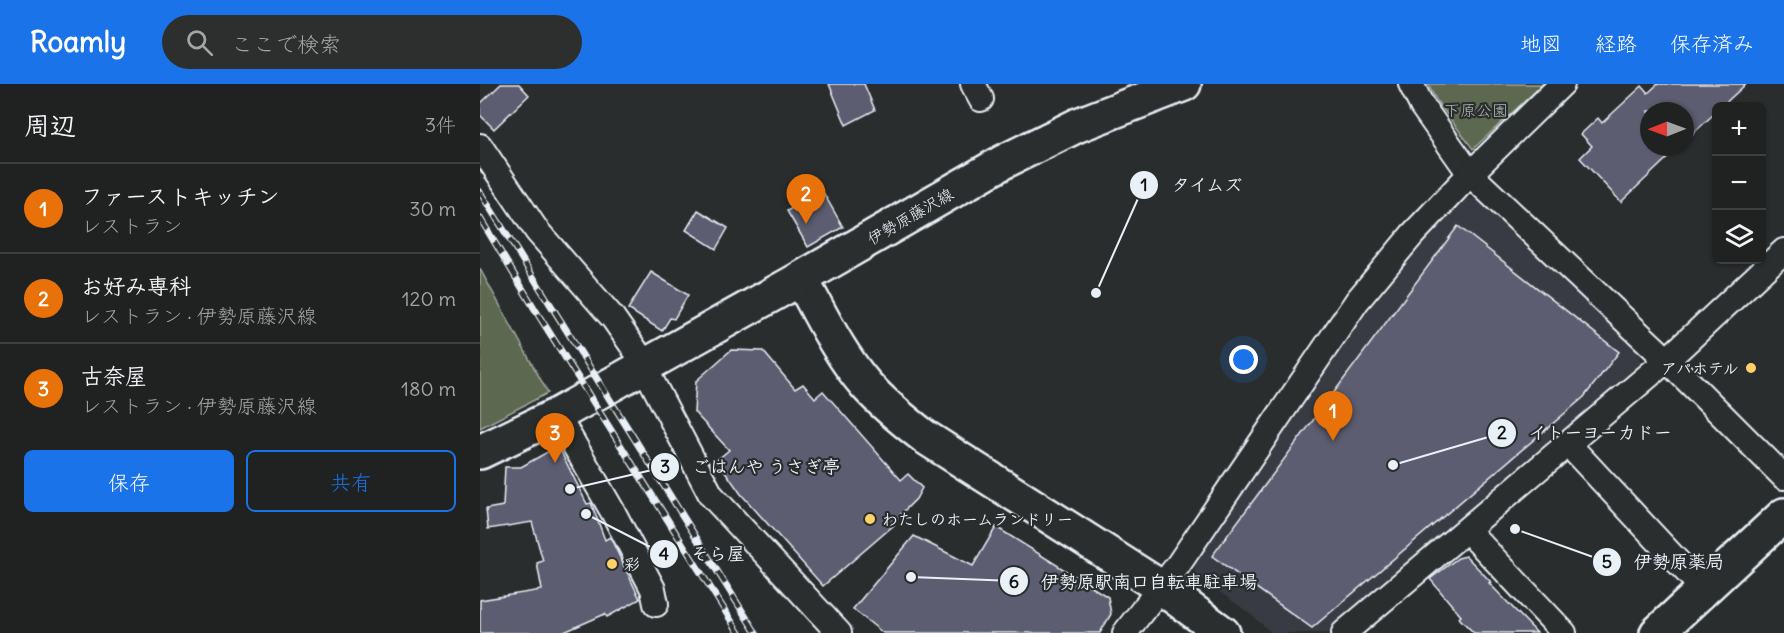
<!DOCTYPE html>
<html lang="ja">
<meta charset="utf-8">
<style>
:root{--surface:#202222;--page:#2d2f2f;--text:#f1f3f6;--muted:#a2a4a5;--line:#3d3f40;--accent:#1a73e8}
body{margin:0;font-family:Delius,"Klee One",sans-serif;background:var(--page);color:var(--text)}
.controls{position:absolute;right:18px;top:18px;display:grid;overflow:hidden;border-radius:9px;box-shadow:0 2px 4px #0004}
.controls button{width:54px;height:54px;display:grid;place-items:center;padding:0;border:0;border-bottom:2px solid var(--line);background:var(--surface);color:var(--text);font:30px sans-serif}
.compass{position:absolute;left:1160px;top:18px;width:54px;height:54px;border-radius:50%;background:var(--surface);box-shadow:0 2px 4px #0004;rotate:269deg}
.you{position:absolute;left:764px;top:276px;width:21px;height:21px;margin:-15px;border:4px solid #fff;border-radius:50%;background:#1a73e8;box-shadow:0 0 0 9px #1a73e833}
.badge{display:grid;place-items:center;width:39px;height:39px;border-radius:50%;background:var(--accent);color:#fff;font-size:20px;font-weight:700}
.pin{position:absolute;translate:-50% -50px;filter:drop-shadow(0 2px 3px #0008)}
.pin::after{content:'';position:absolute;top:32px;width:21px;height:18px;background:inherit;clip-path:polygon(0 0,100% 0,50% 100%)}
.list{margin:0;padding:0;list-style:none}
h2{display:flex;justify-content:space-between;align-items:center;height:78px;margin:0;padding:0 24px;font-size:26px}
h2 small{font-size:20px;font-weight:400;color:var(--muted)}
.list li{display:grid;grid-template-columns:39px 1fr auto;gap:18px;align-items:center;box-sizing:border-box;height:90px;padding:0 24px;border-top:2px solid var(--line)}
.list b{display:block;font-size:22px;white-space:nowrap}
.list p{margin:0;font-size:20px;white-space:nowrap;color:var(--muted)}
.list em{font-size:20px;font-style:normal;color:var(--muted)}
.actions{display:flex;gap:12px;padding:18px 24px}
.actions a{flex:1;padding:14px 0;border:2px solid var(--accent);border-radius:9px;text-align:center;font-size:21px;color:var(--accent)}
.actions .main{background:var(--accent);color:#fff}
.icon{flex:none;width:33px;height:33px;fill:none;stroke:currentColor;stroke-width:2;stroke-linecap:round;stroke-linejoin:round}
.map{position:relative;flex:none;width:1304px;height:549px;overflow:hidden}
header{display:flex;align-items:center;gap:36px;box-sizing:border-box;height:84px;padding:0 30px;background:var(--accent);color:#fff}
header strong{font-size:28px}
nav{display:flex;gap:33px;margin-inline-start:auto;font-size:21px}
.search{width:420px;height:54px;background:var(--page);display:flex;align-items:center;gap:15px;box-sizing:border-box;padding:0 21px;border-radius:33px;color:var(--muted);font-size:22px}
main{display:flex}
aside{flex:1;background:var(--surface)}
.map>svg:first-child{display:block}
</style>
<header>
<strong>Roamly</strong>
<div class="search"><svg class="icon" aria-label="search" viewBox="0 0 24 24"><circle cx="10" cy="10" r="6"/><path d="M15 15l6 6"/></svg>ここで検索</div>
<nav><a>地図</a><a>経路</a><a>保存済み</a></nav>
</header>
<main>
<aside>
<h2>周辺<small>3件</small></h2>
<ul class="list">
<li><span class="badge" style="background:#e8710a">1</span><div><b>ファーストキッチン</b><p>レストラン</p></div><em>30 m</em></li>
<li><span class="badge" style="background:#e8710a">2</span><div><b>お好み専科</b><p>レストラン · 伊勢原藤沢線</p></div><em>120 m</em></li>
<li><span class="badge" style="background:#e8710a">3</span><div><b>古奈屋</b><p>レストラン · 伊勢原藤沢線</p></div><em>180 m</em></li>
</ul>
<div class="actions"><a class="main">保存</a><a>共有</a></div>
</aside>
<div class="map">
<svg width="1304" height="549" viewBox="0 0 1304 549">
<rect width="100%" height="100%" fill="#2a2d2e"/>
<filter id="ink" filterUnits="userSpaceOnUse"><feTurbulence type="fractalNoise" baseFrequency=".0167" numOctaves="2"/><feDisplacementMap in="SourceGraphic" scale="12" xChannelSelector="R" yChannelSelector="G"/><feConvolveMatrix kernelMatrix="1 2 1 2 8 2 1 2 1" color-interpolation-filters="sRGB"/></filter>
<g filter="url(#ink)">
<!-- built -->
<polygon fill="#393b42" points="998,114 1125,235 1161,266 1160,288 848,549 792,549 769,529 715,490 715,475 886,220 979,115"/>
<!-- green -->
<g fill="#5c674f" stroke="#a2aca4" stroke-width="1.5">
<polygon points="948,0 1063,0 993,65 956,16"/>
<polygon points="0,185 68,309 0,344"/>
</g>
<!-- building -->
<g fill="#5c5d6f" stroke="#e8f1f8" stroke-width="1.5">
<polygon points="21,0 39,0 49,11 14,45 0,31 0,20"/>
<polygon points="349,0 384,0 395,26 366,41"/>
<polygon points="1178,0 1266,0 1242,22 1236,22 1236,28 1205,57 1205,27 1169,27 1169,63 1199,63 1141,118 1100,74 1112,62 1101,50 1118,34 1122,39 1162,2 1168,9"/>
<polygon points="336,96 363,143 328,163 307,127 323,117 317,107"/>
<polygon points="218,126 248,144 236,165 206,146"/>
<polygon points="978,142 1139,268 1104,313 832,544 732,472"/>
<polygon points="171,188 208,211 194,235 190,234 182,247 148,225"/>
<polygon points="251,266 283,267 315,305 323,300 335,314 343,307 421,396 428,390 442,404 436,415 411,440 414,441 343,502 261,410 237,376 249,366 214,328 216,297"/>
<polygon points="78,362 107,420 111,419 112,421 125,456 130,453 160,515 127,533 125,530 82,549 0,549 0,516 62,506 57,479 63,477 52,438 8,445 6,425 23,422 25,383 41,383"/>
<polygon points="516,443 628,513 631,530 620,549 403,549 373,525 434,452 493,482"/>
<polygon points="986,472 1011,498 1009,499 1057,549 994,549 979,534 981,532 950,495 978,474"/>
</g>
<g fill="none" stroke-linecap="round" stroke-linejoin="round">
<!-- street casing -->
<g stroke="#e8f1f8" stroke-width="28">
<g id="street">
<polyline points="493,0 501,15"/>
<polyline points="931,0 942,22 990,90 1187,276 1304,393"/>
<polyline points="0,62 57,147 133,234 156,267 231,411 359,549"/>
<polyline points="77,331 133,428 173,505 176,520"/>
<polyline points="1088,360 1224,506"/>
<polyline points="987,446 1084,549"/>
<polyline points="645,549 698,481 877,217 932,151 990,90 1082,0"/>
<polyline points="864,549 1187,276 1304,167"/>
</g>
</g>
<!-- secondary casing -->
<g stroke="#e8f1f8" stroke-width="38">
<g id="secondary">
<path d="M 321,195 C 341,231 359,270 386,301 C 404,321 424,337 445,353 L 682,504 L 743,549"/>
<polyline points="1177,549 1304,431"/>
</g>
</g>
<!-- primary casing -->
<g stroke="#e8f1f8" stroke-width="38">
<polyline id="primary" points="0,368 77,331 313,199 523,78 598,41 704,0"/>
</g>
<!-- street -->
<use href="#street" stroke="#2a2d2e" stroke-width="24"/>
<!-- secondary -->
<use href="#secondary" stroke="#2a2d2e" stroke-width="33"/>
<!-- primary -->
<use href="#primary" stroke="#2a2d2e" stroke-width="33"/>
<!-- rail casing -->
<g stroke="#e8f1f8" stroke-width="7">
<g id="rail">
<polyline points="0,108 276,549"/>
<polyline points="0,134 59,232 259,549"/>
</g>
</g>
<!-- rail -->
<use href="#rail" stroke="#2a2d2e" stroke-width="4.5" stroke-dasharray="14" stroke-linecap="butt"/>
</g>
</g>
<!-- markers -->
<g fill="#ffd166" stroke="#2a2d2e" stroke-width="2">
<circle cx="1271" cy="284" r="6"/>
<circle cx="390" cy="435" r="6"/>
<circle cx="132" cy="480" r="6"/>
</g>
<g text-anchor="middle" stroke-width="4.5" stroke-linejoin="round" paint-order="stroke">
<!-- park labels -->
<g font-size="16" fill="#b0bab4" stroke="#2a2d2e">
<text x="996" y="32">下原公園</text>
</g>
<!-- street labels -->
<g font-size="16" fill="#e8f1f8" stroke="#2a2d2e">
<text transform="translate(430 132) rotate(-30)" y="6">伊勢原藤沢線</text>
</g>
<!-- poi labels -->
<g font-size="16" font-weight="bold" fill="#e8f1f8" stroke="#2a2d2e" text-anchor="start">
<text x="1259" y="290" text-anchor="end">アパホテル</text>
<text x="402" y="441">わたしのホームランドリー</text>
<text x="144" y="486">彩</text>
</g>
</g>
<!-- callouts -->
<path fill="none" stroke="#e8f1f8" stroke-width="2" d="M616 209L664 101M913 381L1022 349M90 405L185 383M106 430L184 470M1035 445L1127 478M431 493L534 497"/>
<g fill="#e8f1f8" stroke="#2a2d2e" stroke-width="2">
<circle cx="616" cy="209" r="6"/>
<circle cx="913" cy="381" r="6"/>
<circle cx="90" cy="405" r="6"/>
<circle cx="106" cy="430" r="6"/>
<circle cx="1035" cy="445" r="6"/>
<circle cx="431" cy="493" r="6"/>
<circle cx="664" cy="101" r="15"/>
<circle cx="1022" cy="349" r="15"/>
<circle cx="185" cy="383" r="15"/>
<circle cx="184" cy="470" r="15"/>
<circle cx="1127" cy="478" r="15"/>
<circle cx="534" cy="497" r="15"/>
</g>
<g font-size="18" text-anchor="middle" font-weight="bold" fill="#111">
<text x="664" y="107">1</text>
<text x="1022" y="355">2</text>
<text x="185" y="389">3</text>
<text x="184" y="476">4</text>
<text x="1127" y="484">5</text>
<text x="534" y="504">6</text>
</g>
<g font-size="18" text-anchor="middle" font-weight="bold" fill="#e8f1f8" stroke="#2a2d2e" stroke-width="4.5" stroke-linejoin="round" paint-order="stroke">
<text x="727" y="107">タイムズ</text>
<text x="1120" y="355">イトーヨーカドー</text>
<text x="286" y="389">ごはんや うさぎ亭</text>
<text x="238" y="476">そら屋</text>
<text x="1199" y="484">伊勢原薬局</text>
<text x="669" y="504">伊勢原駅南口自転車駐車場</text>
</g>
</svg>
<div class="controls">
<button>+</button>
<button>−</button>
<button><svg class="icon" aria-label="layers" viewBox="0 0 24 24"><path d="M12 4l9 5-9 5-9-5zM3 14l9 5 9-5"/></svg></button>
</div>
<svg class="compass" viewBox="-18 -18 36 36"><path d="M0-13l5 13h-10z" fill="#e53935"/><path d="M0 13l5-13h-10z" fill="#a2a4a5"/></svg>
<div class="you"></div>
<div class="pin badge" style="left:853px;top:357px;background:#e8710a">1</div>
<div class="pin badge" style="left:326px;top:140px;background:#e8710a">2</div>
<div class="pin badge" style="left:75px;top:379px;background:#e8710a">3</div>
</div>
</main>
